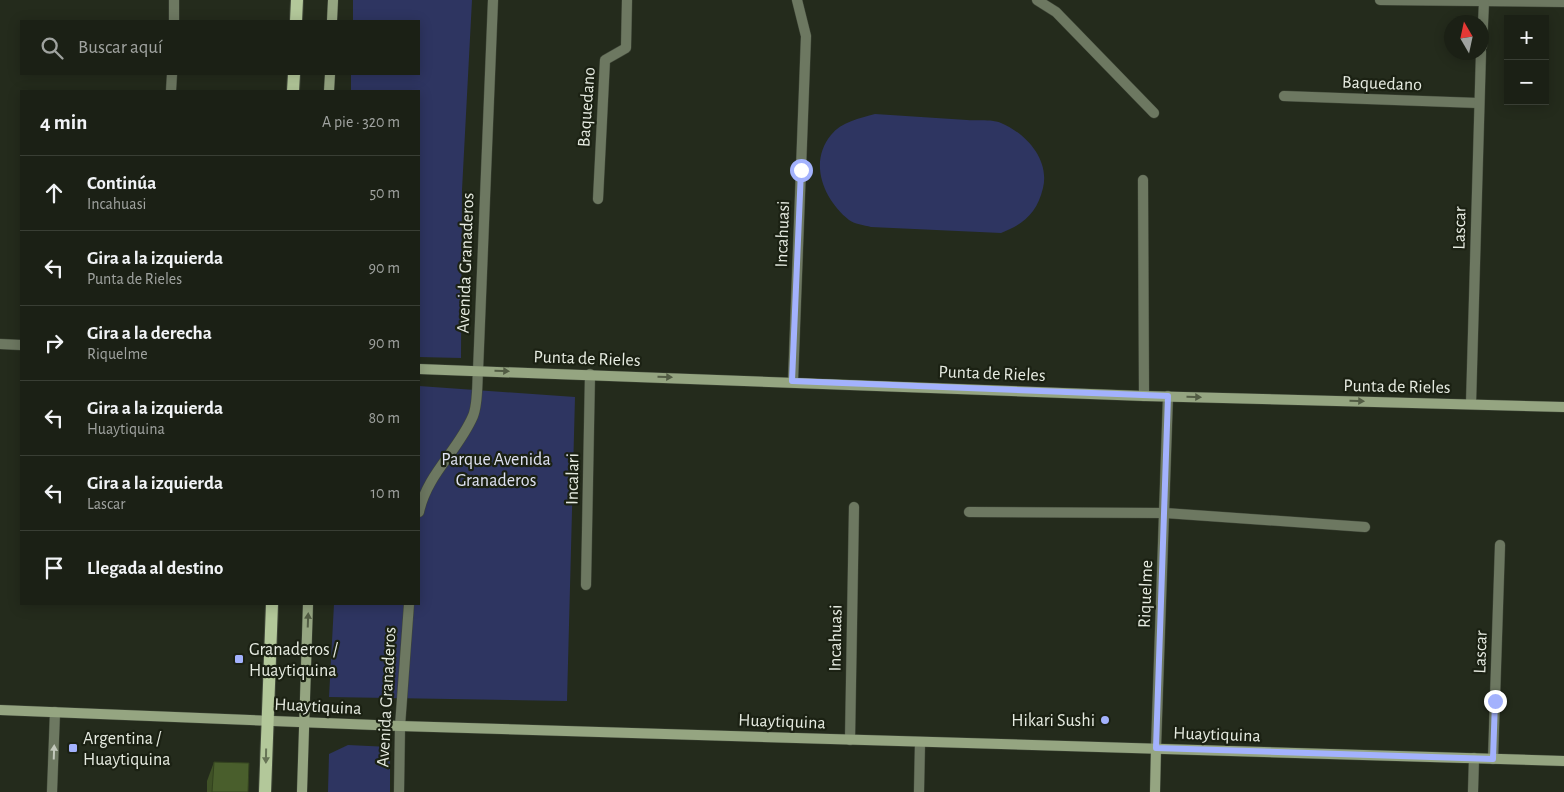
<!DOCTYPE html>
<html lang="es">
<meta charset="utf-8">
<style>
:root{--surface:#1b2015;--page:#282d22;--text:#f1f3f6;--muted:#a0a3a0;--line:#393e34}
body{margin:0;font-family:"Alegreya Sans",sans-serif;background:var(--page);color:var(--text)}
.controls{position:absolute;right:15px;top:15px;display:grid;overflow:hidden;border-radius:0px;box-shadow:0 2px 12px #0003}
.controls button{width:45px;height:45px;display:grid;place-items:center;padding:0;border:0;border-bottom:1px solid var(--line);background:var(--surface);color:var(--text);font:25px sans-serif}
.compass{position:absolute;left:1444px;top:15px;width:45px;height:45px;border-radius:50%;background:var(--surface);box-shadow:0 2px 12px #0003;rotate:351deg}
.stop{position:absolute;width:15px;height:15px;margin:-11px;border:4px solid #a3b2fd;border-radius:50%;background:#fff}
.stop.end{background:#a3b2fd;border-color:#fff;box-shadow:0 1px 5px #0008}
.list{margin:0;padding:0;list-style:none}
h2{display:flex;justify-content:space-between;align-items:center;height:65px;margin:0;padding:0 20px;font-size:21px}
h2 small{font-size:16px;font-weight:400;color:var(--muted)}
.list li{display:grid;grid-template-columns:32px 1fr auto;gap:15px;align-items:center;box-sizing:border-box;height:75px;padding:0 20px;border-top:1px solid var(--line)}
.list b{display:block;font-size:19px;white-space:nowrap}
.list p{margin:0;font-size:16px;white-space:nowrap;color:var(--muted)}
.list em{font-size:16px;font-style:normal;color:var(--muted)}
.icon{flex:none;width:28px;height:28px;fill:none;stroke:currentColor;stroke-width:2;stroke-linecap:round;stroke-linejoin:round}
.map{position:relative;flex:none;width:1564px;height:792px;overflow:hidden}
.search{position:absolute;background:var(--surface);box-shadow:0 2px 12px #0003;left:20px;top:20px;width:400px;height:55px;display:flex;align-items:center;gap:12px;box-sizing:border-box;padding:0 18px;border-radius:0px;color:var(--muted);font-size:19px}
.panel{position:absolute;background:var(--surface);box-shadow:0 2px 12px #0003;left:20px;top:90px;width:400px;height:515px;border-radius:0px}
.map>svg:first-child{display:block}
</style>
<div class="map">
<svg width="1564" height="792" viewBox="0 0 1564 792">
<rect width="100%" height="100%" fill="#242b1c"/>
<!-- green -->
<g fill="#2e3561">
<polygon points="353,0 472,0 462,190 461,358 419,357 419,91 351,91 351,74 419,74 419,21 353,21"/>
<path d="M 875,114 C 906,116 936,118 967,120 C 977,121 992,119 1001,123 C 1025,133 1050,159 1043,188 C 1037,213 1024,224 1001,233 L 871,227 C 864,225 854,224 849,220 C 824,200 808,163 831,135 C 841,122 860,118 875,114 Z"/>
<polygon points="419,386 575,397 567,701 329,697 334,604 419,604"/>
<polygon points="348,745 390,747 390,792 328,792 329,754"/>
</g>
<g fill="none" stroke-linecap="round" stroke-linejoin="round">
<!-- lane casing -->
<g stroke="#3f4638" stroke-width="11">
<g id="lane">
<polyline points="1037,0 1056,12 1154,113"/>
<polyline points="174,21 174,0"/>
<polyline points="171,91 172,74"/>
<polyline points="0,344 21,345"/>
<polyline points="969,512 1165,513 1365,527"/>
</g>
</g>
<!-- street casing -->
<g stroke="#3f4638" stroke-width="11">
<g id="street">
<polyline points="1380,0 1564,2"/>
<polyline points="1482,46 1484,2"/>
<polyline points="1284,96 1478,103"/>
<polyline points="1143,180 1144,396"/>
<polyline points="598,199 605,60 626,48 627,0"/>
<polyline points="793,381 806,36 797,0"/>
<polyline points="1471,404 1481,52"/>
<path d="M 419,512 C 427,474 458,451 473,416 C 478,404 477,384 478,371 L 493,0"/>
<polyline points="586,585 590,374"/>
<polyline points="850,740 854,507"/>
<polyline points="1156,748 1168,396"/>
<polyline points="1493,759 1500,545"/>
<polyline points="52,792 55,712"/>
<polyline points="399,792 400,726 409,604"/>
<polyline points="919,792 920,742"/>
<polyline points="1473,792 1474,758"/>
</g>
</g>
<!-- secondary casing -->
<g stroke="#3f4638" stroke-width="11">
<g id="secondary">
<polyline points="332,21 333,0"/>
<polyline points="329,91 330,74"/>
<polyline points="419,369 1144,396 1564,407"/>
<polyline points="0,710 400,726 1564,761"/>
<polyline points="302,792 308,604"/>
<polyline points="1155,792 1156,748"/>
</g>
</g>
<!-- primary casing -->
<g stroke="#3f4638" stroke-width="14">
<g id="primary">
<polyline points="296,21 297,0"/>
<polyline points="293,91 294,74"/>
<polyline points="265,792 272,604"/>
</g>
</g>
<!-- lane -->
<use href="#lane" stroke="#6d7861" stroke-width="10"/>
<!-- street -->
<use href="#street" stroke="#6d7861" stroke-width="10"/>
<!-- secondary -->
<use href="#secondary" stroke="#95a581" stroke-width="10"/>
<!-- primary -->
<use href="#primary" stroke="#b3c89a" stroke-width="12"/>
</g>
<!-- wall -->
<polygon fill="#3f5126" points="214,762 248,792 207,792 207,781"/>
<!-- building -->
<polygon fill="#495e2c" stroke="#33421f" points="214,762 249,763 248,792 212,792"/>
<!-- one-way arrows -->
<defs><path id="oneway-solid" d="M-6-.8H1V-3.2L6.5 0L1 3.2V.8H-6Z" transform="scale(1.25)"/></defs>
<g fill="#525c44">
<use href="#oneway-solid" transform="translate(502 371) rotate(2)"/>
<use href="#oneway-solid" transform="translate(665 377) rotate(2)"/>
<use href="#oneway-solid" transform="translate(1194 397) rotate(1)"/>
<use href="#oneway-solid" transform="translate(1357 401) rotate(1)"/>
<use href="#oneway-solid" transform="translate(308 620) rotate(-88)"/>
</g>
<use fill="#c2c8bb" href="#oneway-solid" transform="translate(54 752) rotate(-88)"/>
<use fill="#677456" href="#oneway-solid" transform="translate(266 756) rotate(91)"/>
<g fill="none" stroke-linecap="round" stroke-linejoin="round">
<!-- route -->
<polyline stroke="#a3b2fd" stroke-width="6" points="801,170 792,381 1168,396 1156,748 1493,759 1495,701"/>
</g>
<!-- markers -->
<g fill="#a3b2fd" stroke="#1b2113" stroke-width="2">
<rect x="234" y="654" width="10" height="10" rx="2.5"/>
<circle cx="1105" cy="720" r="5"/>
<rect x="68" y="743" width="10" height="10" rx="2.5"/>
</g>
<g text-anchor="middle" stroke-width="4.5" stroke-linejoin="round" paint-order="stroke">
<!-- street labels -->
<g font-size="18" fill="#e6ebe1" stroke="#1b2113">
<text transform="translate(1382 83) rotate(2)" y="6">Baquedano</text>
<text transform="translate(586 107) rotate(-86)" y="6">Baquedano</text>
<text transform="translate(1459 228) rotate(-89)" y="6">Lascar</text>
<text transform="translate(782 234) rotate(-88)" y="6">Incahuasi</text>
<text transform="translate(465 263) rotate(-88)" y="6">Avenida Granaderos</text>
<text transform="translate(587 358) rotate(2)" y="6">Punta de Rieles</text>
<text transform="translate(992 373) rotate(2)" y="6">Punta de Rieles</text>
<text transform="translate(1397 386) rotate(1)" y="6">Punta de Rieles</text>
<text transform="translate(572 479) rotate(-89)" y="6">Incalari</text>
<text transform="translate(1145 594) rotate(-88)" y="6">Riquelme</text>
<text transform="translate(835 638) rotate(-89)" y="6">Incahuasi</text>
<text transform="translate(1480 652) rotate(-88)" y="6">Lascar</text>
<text transform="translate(386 697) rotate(-87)" y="6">Avenida Granaderos</text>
<text transform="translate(318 706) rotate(3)" y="6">Huaytiquina</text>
<text transform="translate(782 721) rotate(2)" y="6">Huaytiquina</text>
<text transform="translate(1217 734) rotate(2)" y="6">Huaytiquina</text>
</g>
<!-- park labels -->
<g font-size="18" fill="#dfe2f2" stroke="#1b2113">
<text x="496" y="465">Parque Avenida<tspan x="496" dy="21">Granaderos</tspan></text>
</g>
<!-- poi labels -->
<g font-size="18" fill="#e6ebe1" stroke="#1b2113" text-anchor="start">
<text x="249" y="655">Granaderos /<tspan x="249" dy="21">Huaytiquina</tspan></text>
<text x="1095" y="726" text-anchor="end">Hikari Sushi</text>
<text x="83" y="744">Argentina /<tspan x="83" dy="21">Huaytiquina</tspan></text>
</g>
</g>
</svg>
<div class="controls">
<button>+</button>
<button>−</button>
</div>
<svg class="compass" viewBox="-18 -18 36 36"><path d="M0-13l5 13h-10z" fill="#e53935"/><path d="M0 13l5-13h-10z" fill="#a0a3a0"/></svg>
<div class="stop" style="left:801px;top:170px"></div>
<div class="stop end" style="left:1495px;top:701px"></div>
<div class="search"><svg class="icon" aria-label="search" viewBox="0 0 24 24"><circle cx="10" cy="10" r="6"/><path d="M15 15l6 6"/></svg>Buscar aquí</div>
<section class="panel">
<h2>4 min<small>A pie · 320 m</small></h2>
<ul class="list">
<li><svg class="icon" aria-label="ahead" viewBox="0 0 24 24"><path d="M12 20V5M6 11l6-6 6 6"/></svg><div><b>Continúa</b><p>Incahuasi</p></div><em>50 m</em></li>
<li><svg class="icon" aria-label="left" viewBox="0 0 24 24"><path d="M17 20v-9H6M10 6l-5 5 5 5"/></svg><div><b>Gira a la izquierda</b><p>Punta de Rieles</p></div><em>90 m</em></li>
<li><svg class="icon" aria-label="right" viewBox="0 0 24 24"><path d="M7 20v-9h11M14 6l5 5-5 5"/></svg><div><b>Gira a la derecha</b><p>Riquelme</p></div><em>90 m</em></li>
<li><svg class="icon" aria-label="left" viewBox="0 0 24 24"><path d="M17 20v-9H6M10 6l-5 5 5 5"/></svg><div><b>Gira a la izquierda</b><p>Huaytiquina</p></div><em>80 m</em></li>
<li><svg class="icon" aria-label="left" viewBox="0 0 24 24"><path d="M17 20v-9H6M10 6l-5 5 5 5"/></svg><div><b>Gira a la izquierda</b><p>Lascar</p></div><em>10 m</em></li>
<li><svg class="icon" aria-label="arrive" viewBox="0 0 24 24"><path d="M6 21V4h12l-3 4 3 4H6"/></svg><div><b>Llegada al destino</b></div></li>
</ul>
</section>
</div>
